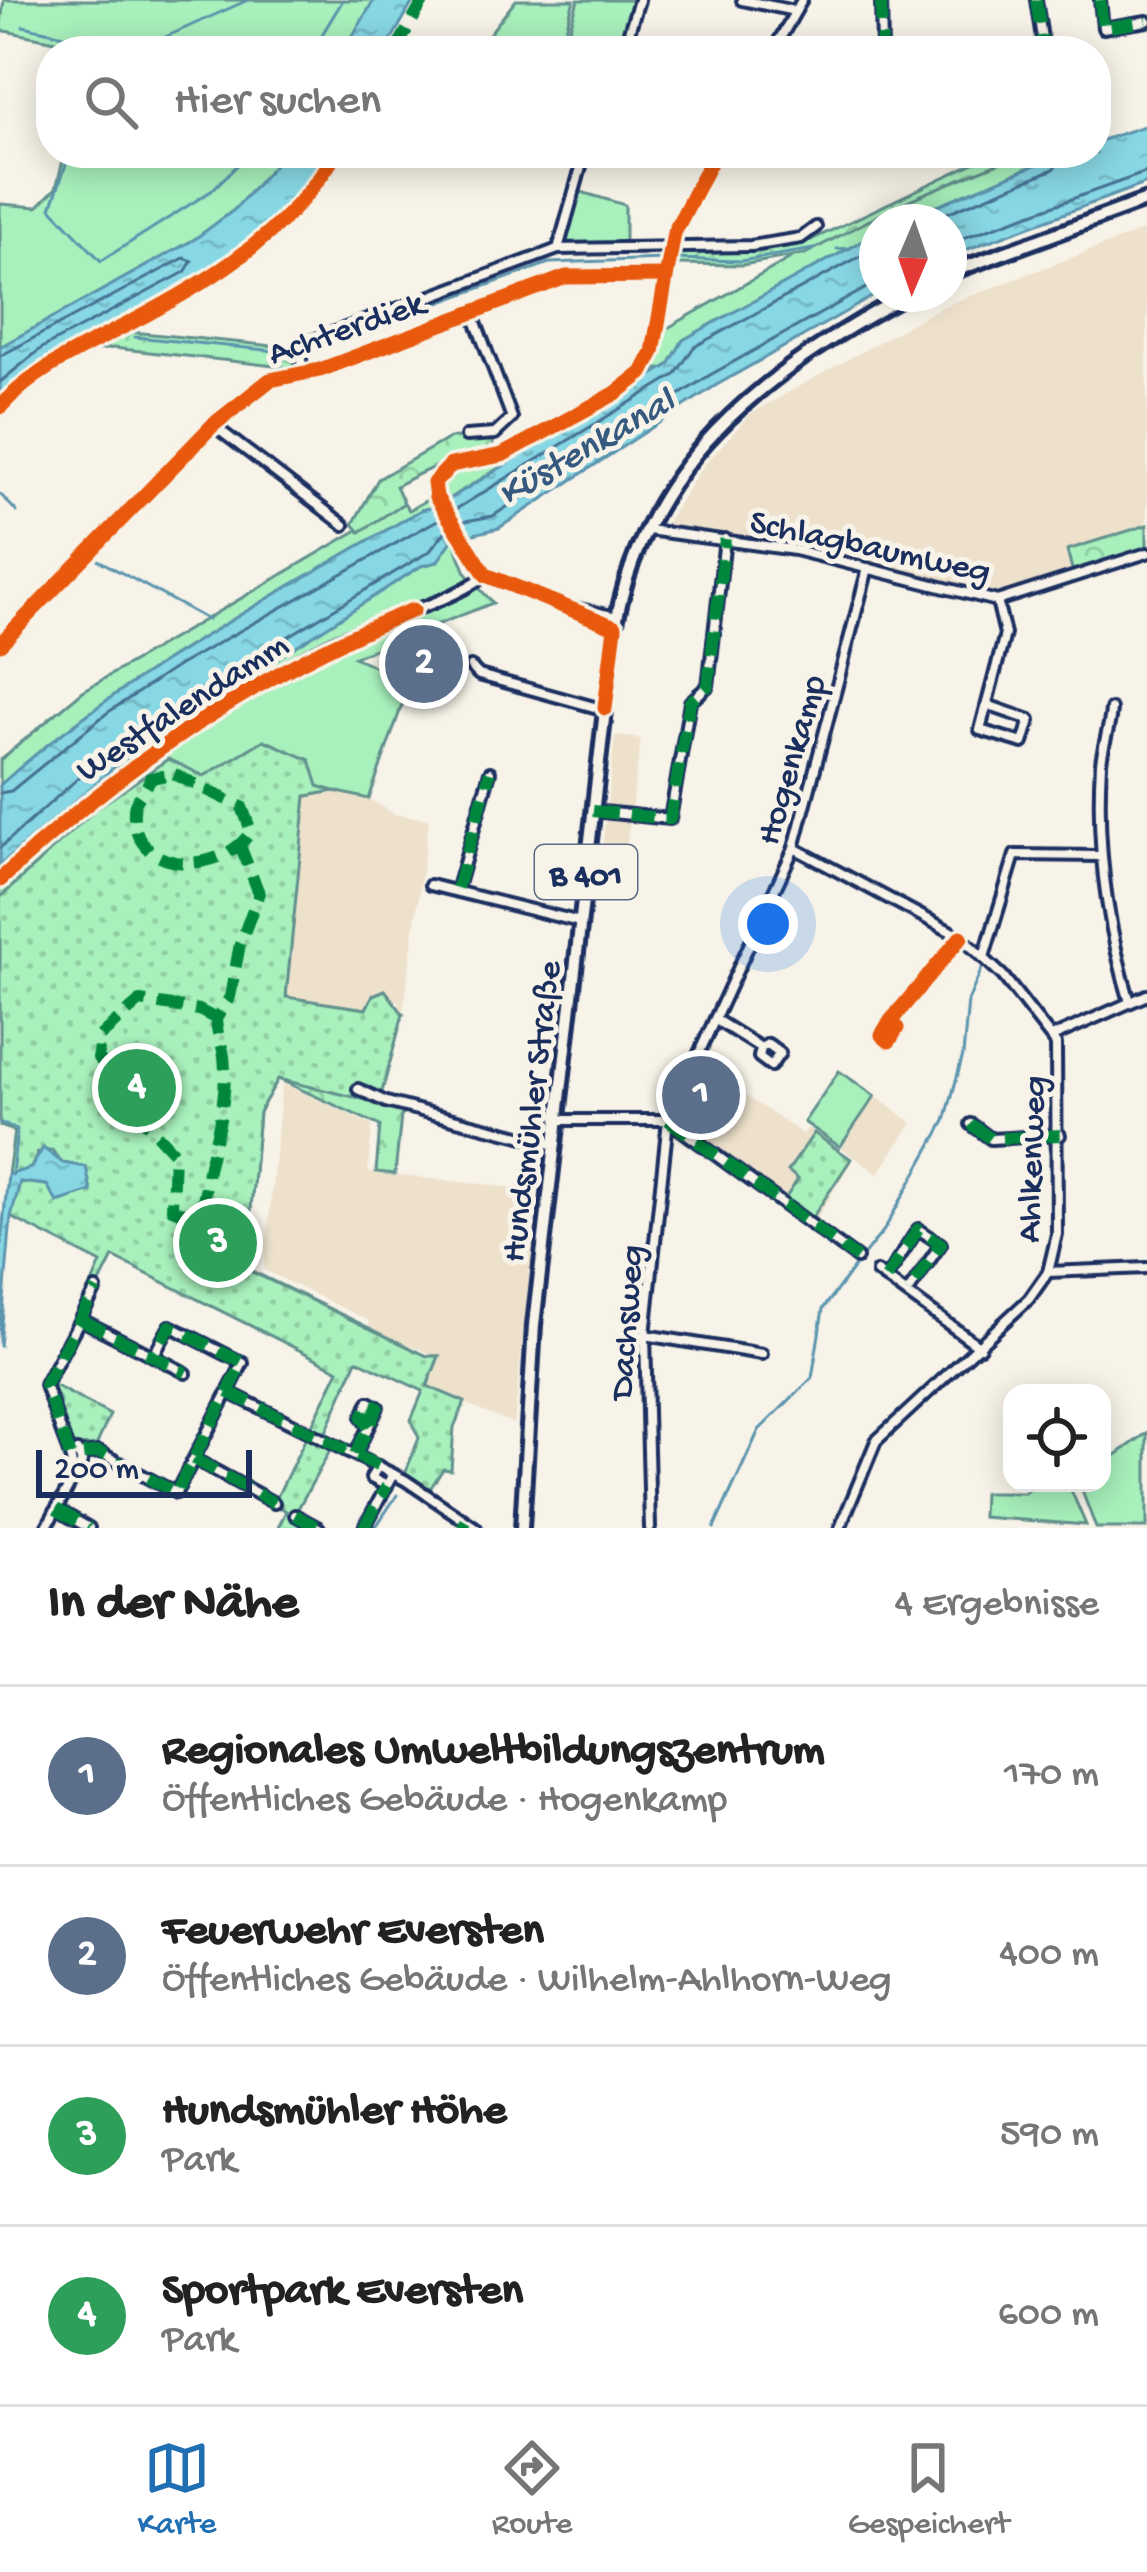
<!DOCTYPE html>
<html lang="de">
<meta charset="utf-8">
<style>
:root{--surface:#fff;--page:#f6f6f6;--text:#222;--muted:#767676;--line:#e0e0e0;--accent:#1f6fb2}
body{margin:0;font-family:"Gochi Hand",sans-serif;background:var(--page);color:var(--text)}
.controls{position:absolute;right:36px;bottom:36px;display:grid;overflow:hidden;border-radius:24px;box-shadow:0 6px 30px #0003}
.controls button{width:108px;height:108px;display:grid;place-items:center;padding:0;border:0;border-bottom:3px solid var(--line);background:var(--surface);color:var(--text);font:60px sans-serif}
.compass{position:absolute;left:859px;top:204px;width:108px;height:108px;border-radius:50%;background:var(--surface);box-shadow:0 6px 30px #0003;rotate:182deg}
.scale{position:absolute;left:36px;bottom:30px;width:216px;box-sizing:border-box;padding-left:12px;border:6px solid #1b2f5e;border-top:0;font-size:33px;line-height:42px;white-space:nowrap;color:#1b2f5e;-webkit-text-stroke:9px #f7f3e8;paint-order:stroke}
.you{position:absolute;left:768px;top:924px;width:42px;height:42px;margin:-30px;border:9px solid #fff;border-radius:50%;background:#1a73e8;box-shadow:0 0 0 18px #1a73e833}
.badge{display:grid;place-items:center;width:78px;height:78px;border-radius:50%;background:var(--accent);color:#fff;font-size:39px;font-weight:700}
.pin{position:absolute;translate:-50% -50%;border:6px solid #fff;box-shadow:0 3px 12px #0006}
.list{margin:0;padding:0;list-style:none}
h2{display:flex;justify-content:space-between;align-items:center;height:156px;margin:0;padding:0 48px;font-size:51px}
h2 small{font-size:39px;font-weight:400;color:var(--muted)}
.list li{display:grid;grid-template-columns:78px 1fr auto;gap:36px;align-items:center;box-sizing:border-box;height:180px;padding:0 48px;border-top:3px solid var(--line)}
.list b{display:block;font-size:45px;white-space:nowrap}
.list p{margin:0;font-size:39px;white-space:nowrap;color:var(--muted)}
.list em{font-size:39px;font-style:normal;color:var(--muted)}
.icon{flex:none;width:66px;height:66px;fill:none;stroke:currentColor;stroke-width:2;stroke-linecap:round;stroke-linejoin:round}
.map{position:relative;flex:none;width:1147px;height:1528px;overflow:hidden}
.search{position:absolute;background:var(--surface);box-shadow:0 6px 30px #0003;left:36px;right:36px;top:36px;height:132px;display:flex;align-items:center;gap:30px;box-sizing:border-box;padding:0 42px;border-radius:48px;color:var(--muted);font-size:45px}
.sheet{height:876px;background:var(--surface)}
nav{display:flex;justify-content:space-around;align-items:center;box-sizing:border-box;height:168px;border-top:3px solid var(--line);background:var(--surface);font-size:33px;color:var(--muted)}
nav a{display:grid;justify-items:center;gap:6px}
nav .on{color:var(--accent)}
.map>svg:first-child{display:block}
</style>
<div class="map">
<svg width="1147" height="1528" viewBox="0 0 1147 1528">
<defs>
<pattern id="forest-crowns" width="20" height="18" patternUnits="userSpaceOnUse" patternTransform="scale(3)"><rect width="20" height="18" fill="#a8f0bc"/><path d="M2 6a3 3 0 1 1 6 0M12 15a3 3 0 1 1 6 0" fill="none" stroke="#90cea4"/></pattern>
<pattern id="park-dots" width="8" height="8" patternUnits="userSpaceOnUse" patternTransform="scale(3)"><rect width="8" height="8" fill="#a8f0bc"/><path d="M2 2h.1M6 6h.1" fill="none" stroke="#90cea4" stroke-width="1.8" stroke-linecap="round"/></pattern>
<pattern id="water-ripples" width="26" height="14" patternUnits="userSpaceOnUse" patternTransform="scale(3)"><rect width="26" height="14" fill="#87d7e4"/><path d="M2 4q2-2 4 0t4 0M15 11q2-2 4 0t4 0" fill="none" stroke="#74b9c6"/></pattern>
</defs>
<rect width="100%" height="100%" fill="#f7f3e8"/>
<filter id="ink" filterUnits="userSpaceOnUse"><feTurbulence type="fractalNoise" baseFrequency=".00833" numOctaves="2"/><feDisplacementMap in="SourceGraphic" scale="24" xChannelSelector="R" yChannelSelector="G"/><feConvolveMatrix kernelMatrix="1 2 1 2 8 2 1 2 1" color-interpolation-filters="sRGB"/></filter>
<g filter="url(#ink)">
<!-- built -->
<g fill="#ede1cc">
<polygon points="1147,229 1147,525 1068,550 1073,573 997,597 724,532 665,525 700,470 750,414 941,307"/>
<polygon points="615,736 641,739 624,862 601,859"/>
<polygon points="334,791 369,799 394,814 429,819 403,1014 398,1000 367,1009 286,998 306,795"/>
<polygon points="691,1072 744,1095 803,1134 808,1128 853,1159 812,1226 668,1120"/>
<polygon points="282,1083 372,1125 368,1172 538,1190 514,1424 427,1387 438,1357 369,1328 369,1321 264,1270"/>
<polygon points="875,1096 913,1123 878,1174 840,1147"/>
</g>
<!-- green -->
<g fill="#a8f0bc" stroke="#62908d" stroke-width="3">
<polygon points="4,0 374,0 344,51 106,51 0,30"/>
<polygon points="516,0 574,0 560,51 517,51 482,43"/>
<polygon points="578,0 633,0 618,51 563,51"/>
<polygon points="65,153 285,153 234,210 195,239 0,347 0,204 37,207 56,188"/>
<path d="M 1022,153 L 1064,153 L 897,222 L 877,222 L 877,233 L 683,340 L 669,365 L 435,507 L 421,510 C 276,595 126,672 0,785 L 0,760 L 83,691 L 404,503 L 409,510 L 441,492 L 441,479 L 450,471 L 504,458 L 661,369 L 648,370 L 666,329 L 794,256 L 966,173 Z"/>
<polygon points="578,191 625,205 625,245 568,244 566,232"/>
<path d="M 453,539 L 467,575 L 493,603 L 354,657 L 410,682 L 369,799 L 334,791 L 306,796 L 284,977 L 287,998 L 366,1009 L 373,995 L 385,990 L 403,1014 L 270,1001 L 204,776 L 167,760 L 96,809 L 0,898 L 0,865 C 127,745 274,658 421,566 L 437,562 Z"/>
<polygon points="839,1071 875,1096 840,1147 804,1122"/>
<polygon points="1147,1433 1147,1528 1096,1528 1079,1483 1102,1483 1102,1465"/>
<polygon points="1039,1483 1068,1483 1086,1525 982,1517 983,1493 1024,1493"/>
</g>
<!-- forest -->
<g fill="url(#forest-crowns)" stroke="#62908d" stroke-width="3">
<polygon points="995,153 1022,153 902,203 805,254 742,265 677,264 679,250 741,251 811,240"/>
<polygon points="132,332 294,348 293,368 113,348 88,352"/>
<path d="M 449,438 L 494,438 L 492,451 C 453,458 430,467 396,486 L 404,503 L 360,532 L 353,524 L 378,479 Z"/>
<polygon points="1147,525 1147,550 1073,573 1067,550"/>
<polygon points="246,1069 364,1094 408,1112 401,1116 395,1174 376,1172 380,1126 278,1079 259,1112 246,1268 427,1356 439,1356 427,1387 232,1265"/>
</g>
<!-- park -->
<g fill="url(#park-dots)" stroke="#62908d" stroke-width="3">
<polygon points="264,740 310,760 318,786 334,791 306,796 286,997 366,1009 373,995 385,990 403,1014 379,1103 278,1079 259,1112 246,1269 427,1356 439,1356 427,1386 465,1402 454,1427 451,1470 443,1469 426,1495 403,1479 419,1438 411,1420 423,1391 357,1360 323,1439 333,1445 295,1514 308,1522 305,1528 278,1528 286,1511 274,1503 339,1370 113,1257 97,1289 91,1286 101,1263 11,1217 20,1182 47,1185 57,1202 91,1191 86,1167 62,1163 52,1150 38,1152 31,1168 8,1175 14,1131 0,1126 0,898 96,809 168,759 204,776"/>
<polygon points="814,1133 851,1159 812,1218 785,1199 798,1179 788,1171"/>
<polygon points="54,1385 110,1415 96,1446 69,1445 55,1404 60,1402 57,1395 48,1392"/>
</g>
<!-- water -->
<g fill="url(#water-ripples)" stroke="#5c94ae" stroke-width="3">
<polygon points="374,0 414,0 385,51 344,51"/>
<polygon points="1147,125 1147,183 949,256 949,222 897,222 1062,154 1096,153 1096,142"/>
<path d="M 285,153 L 328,153 C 274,234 193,285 108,330 C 68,351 33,368 0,399 L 0,347 L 195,239 L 234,210 Z"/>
<path d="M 877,233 L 877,294 L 715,386 L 499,528 L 453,539 L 437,562 L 421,566 L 135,750 L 0,865 L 0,785 C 126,672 276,595 421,510 L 436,507 L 669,365 L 683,340 Z"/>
<polygon points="43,1148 63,1163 86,1167 91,1191 57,1202 47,1185 20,1182 11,1217 0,1347 0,1254 8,1175 31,1168"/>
</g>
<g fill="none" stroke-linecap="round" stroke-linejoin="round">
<!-- shore -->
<g stroke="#467294" stroke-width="3">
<polyline points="925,222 1054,169 1061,153"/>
<polyline points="949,243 1147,172"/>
<polyline points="0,356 184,258 192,261 185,272 42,348 0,382"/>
<polyline points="453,511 675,375 694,347 877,247"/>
<polyline points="460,522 493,516 710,375 877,282"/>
<polyline points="0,793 11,791 107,713 179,665 441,518"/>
<polyline points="0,848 77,779 193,694 430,551 448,528"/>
</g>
<!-- stream -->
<g stroke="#5c94ae" stroke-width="3">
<polyline points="23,26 119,47 143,47 248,0"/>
<polyline points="312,51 343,0"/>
<polyline points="70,153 51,208 101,261 211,191 250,153"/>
<polyline points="837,249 851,248"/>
<polyline points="674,259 741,261 814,249"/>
<polyline points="135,337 296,353"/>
<polyline points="306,351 549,263 664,259"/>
<polyline points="0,494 17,512"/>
<polyline points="89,555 208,620"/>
<polyline points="0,1123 17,1129 12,1175"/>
<polyline points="862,1257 884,1230 945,1121 963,1055 968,1001 983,966"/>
<polyline points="375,1528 397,1495"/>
<polyline points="714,1528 759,1430 812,1378 823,1309 857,1263"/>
</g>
<!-- minor casing -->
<g stroke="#1b2f5e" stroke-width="16">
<g id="minor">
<polyline points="742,0 795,11"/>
<polyline points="881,0 882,51"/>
<polyline points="1036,0 1044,51"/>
<polyline points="1100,0 1103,28 1147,21"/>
<polyline points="623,51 639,0"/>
<polyline points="773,51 802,0"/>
<polyline points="799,153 845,153"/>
<polyline points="558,249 585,153"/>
<polyline points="302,373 300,345 558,249 751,246 801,238 816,227"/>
<polyline points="213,425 344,525"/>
<polyline points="466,436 495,434 512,418 472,312"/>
<polyline points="648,530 795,550 997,601 1147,553"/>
<polyline points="575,608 617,617"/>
<polyline points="615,627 486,575 436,497 434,483 451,465 502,455 616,393 642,373 653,352 674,233 715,153"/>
<polyline points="0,644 213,425 270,380 320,370 566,277 664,276"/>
<polyline points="471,667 479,675 605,710"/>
<polyline points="987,705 1030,720 1023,743 980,730 1005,634 997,601"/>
<path d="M 1111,709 C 1110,728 1103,744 1101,763 C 1096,843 1107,926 1130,1002"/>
<polyline points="593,811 670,819 690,702 708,686 725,539"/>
<polyline points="794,848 961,937 1003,976 1056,1044 1057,1234 1048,1272 1029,1299 876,1441 840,1528"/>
<path d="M 0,880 C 99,789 206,707 326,645 C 377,618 440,609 486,575"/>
<polyline points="430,885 580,922"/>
<polyline points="457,888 490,772"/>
<polyline points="984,957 1015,855 1101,856"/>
<polyline points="716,1020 761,1048 759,1057 771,1066 780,1053 768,1044 761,1048"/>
<polyline points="889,1023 882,1035 889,1041 897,1028 889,1023 961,937"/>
<polyline points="1052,1037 1147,995"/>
<polyline points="358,1089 386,1102 555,1145"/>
<polyline points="558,1120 668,1120 794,848 868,568"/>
<polyline points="669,1121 857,1258"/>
<polyline points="971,1124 991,1139 1060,1135"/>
<polyline points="877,1272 980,1347"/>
<polyline points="1048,1272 1147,1268"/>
<polyline points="886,1278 918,1229 941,1244 908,1292"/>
<polyline points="82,1320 153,1356"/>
<polyline points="645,1335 762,1354"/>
<polyline points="228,1392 405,1480 476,1528"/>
<polyline points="83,1454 99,1452 176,1493 243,1363 170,1326 153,1356 186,1373"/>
<polyline points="355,1455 378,1407 369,1402 362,1418 368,1427"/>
<polyline points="70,1456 45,1385 96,1289"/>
<polyline points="194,1459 274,1503"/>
<polyline points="378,1466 371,1478 387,1486"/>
<polyline points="56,1509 89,1528"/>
<polyline points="295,1515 319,1528"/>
<polyline points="46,1528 82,1462 77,1451 70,1456 74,1474"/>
<polyline points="364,1528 393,1474"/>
<polyline points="650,1528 645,1335 668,1120"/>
</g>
</g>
<!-- major casing -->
<g stroke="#1b2f5e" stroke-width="20">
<g id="major">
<polyline points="949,273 1147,200"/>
<path d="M 522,1528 L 534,1325 L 613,641 C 637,467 764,372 908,294"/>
</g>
</g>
<!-- minor -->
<use href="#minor" stroke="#f7f3e8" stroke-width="8"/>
<!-- major -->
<use href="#major" stroke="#f7f3e8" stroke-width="10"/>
<!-- quiet -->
<g stroke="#00873e" stroke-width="12" stroke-dasharray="24 12" stroke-linecap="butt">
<polyline points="881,0 882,51"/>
<polyline points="1036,0 1044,51"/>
<polyline points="1100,0 1103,28 1147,21"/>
<polyline points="395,51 424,0"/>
<polyline points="799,153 845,153"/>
<path d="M 174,774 L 242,807 L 251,831 C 224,876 130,877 134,810 C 134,799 147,791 150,778 Z"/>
<polyline points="593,811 670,819 690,702 708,686 725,539"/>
<polyline points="457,888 490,772"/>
<path d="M 216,1019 L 199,1010 L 140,1001 L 99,1037 L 98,1058 L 124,1082 L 146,1123 L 174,1153 L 172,1209 C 208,1225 204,1188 209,1165 C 218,1130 228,1094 224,1056 C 222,1043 216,1032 216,1019 L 230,997 L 240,944 L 259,893 L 240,846"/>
<polyline points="668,1120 857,1258"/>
<polyline points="971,1124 991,1139 1060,1135"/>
<polyline points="886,1278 918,1229 941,1244 908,1292"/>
<polyline points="82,1320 153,1356"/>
<polyline points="228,1392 378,1466"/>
<polyline points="83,1454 99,1452 176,1493 243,1363 170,1326 153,1356 186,1373"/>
<polyline points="355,1455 378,1407 369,1402 362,1418 368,1427"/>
<polyline points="70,1456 45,1385 96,1289"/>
<polyline points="194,1459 274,1503"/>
<polyline points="56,1509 89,1528"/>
<polyline points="295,1515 319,1528"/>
<polyline points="364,1528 387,1486"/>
<polyline points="462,1528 466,1521"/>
</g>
<!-- cycleway casing -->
<g stroke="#f7f3e8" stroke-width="22">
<g id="cycleway">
<path d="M 0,407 C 31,374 66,356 107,335 C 194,291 285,240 336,153"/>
<polyline points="0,644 213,425 270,380 320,370 566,277 664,276"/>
<polyline points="605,708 615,627 486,575 436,497 434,483 451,465 502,455 616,393 642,373 653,352 674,233 715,153"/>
<path d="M 0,880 C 122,766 257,672 413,610"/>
<polyline points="889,1023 882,1035 889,1041 897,1028 889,1023 961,937"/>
</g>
</g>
<!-- cycleway -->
<use href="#cycleway" stroke="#e8590c" stroke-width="15"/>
</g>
</g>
<g text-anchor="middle" stroke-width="10" stroke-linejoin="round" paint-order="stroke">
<!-- shield labels -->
<rect fill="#f7f3e8" stroke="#5d6a87" stroke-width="3" x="535" y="845" width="102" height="54" rx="9"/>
<g font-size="33" font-weight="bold" fill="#1b2f5e">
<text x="586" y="884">B 401</text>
</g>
<!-- street labels -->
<g font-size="36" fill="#1b2f5e" stroke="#f7f3e8">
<text transform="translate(345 325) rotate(-19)" y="13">Achterdiek</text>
<text transform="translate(871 543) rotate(12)" y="13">Schlagbaumweg</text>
<text transform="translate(180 704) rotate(-33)" y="13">Westfalendamm</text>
<text transform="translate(788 759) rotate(-74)" y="13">Hogenkamp</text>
<text transform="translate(528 1111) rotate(-83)" y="13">Hundsmühler Straße</text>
<text transform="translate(1028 1159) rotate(-88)" y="13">Ahlkenweg</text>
<text transform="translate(623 1322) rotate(-86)" y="13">Dachsweg</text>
</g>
<!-- water labels -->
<g font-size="39" font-style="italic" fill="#365980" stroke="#f7f3e8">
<text transform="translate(584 444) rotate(-30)" y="14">Küstenkanal</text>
</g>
</g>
</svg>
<div class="controls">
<button><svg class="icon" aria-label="locate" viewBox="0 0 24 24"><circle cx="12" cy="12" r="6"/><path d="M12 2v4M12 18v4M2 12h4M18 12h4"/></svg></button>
</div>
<svg class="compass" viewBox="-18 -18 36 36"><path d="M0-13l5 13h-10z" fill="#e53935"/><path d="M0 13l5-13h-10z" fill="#767676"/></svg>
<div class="scale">200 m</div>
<div class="you"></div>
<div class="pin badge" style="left:701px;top:1095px;background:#5c6f8a">1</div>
<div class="pin badge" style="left:424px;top:664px;background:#5c6f8a">2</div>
<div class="pin badge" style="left:218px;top:1243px;background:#2e9e5b">3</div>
<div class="pin badge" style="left:137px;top:1088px;background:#2e9e5b">4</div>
<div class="search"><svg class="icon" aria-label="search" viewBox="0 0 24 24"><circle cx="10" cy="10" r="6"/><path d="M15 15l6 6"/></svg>Hier suchen</div>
</div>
<section class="sheet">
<h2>In der Nähe<small>4 Ergebnisse</small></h2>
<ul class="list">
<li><span class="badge" style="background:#5c6f8a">1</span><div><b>Regionales Umweltbildungszentrum</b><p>Öffentliches Gebäude · Hogenkamp</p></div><em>170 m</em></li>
<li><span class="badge" style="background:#5c6f8a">2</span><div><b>Feuerwehr Eversten</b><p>Öffentliches Gebäude · Wilhelm-Ahlhorn-Weg</p></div><em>400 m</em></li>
<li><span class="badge" style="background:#2e9e5b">3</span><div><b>Hundsmühler Höhe</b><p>Park</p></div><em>590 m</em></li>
<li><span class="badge" style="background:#2e9e5b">4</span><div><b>Sportpark Eversten</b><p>Park</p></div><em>600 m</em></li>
</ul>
</section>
<nav>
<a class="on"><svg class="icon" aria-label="map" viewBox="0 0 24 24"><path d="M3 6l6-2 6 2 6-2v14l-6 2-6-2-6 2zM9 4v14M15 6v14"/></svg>Karte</a>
<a><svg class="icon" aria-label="directions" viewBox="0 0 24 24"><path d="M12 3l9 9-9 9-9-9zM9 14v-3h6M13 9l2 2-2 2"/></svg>Route</a>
<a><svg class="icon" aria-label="saved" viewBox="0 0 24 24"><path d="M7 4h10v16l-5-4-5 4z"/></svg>Gespeichert</a>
</nav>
